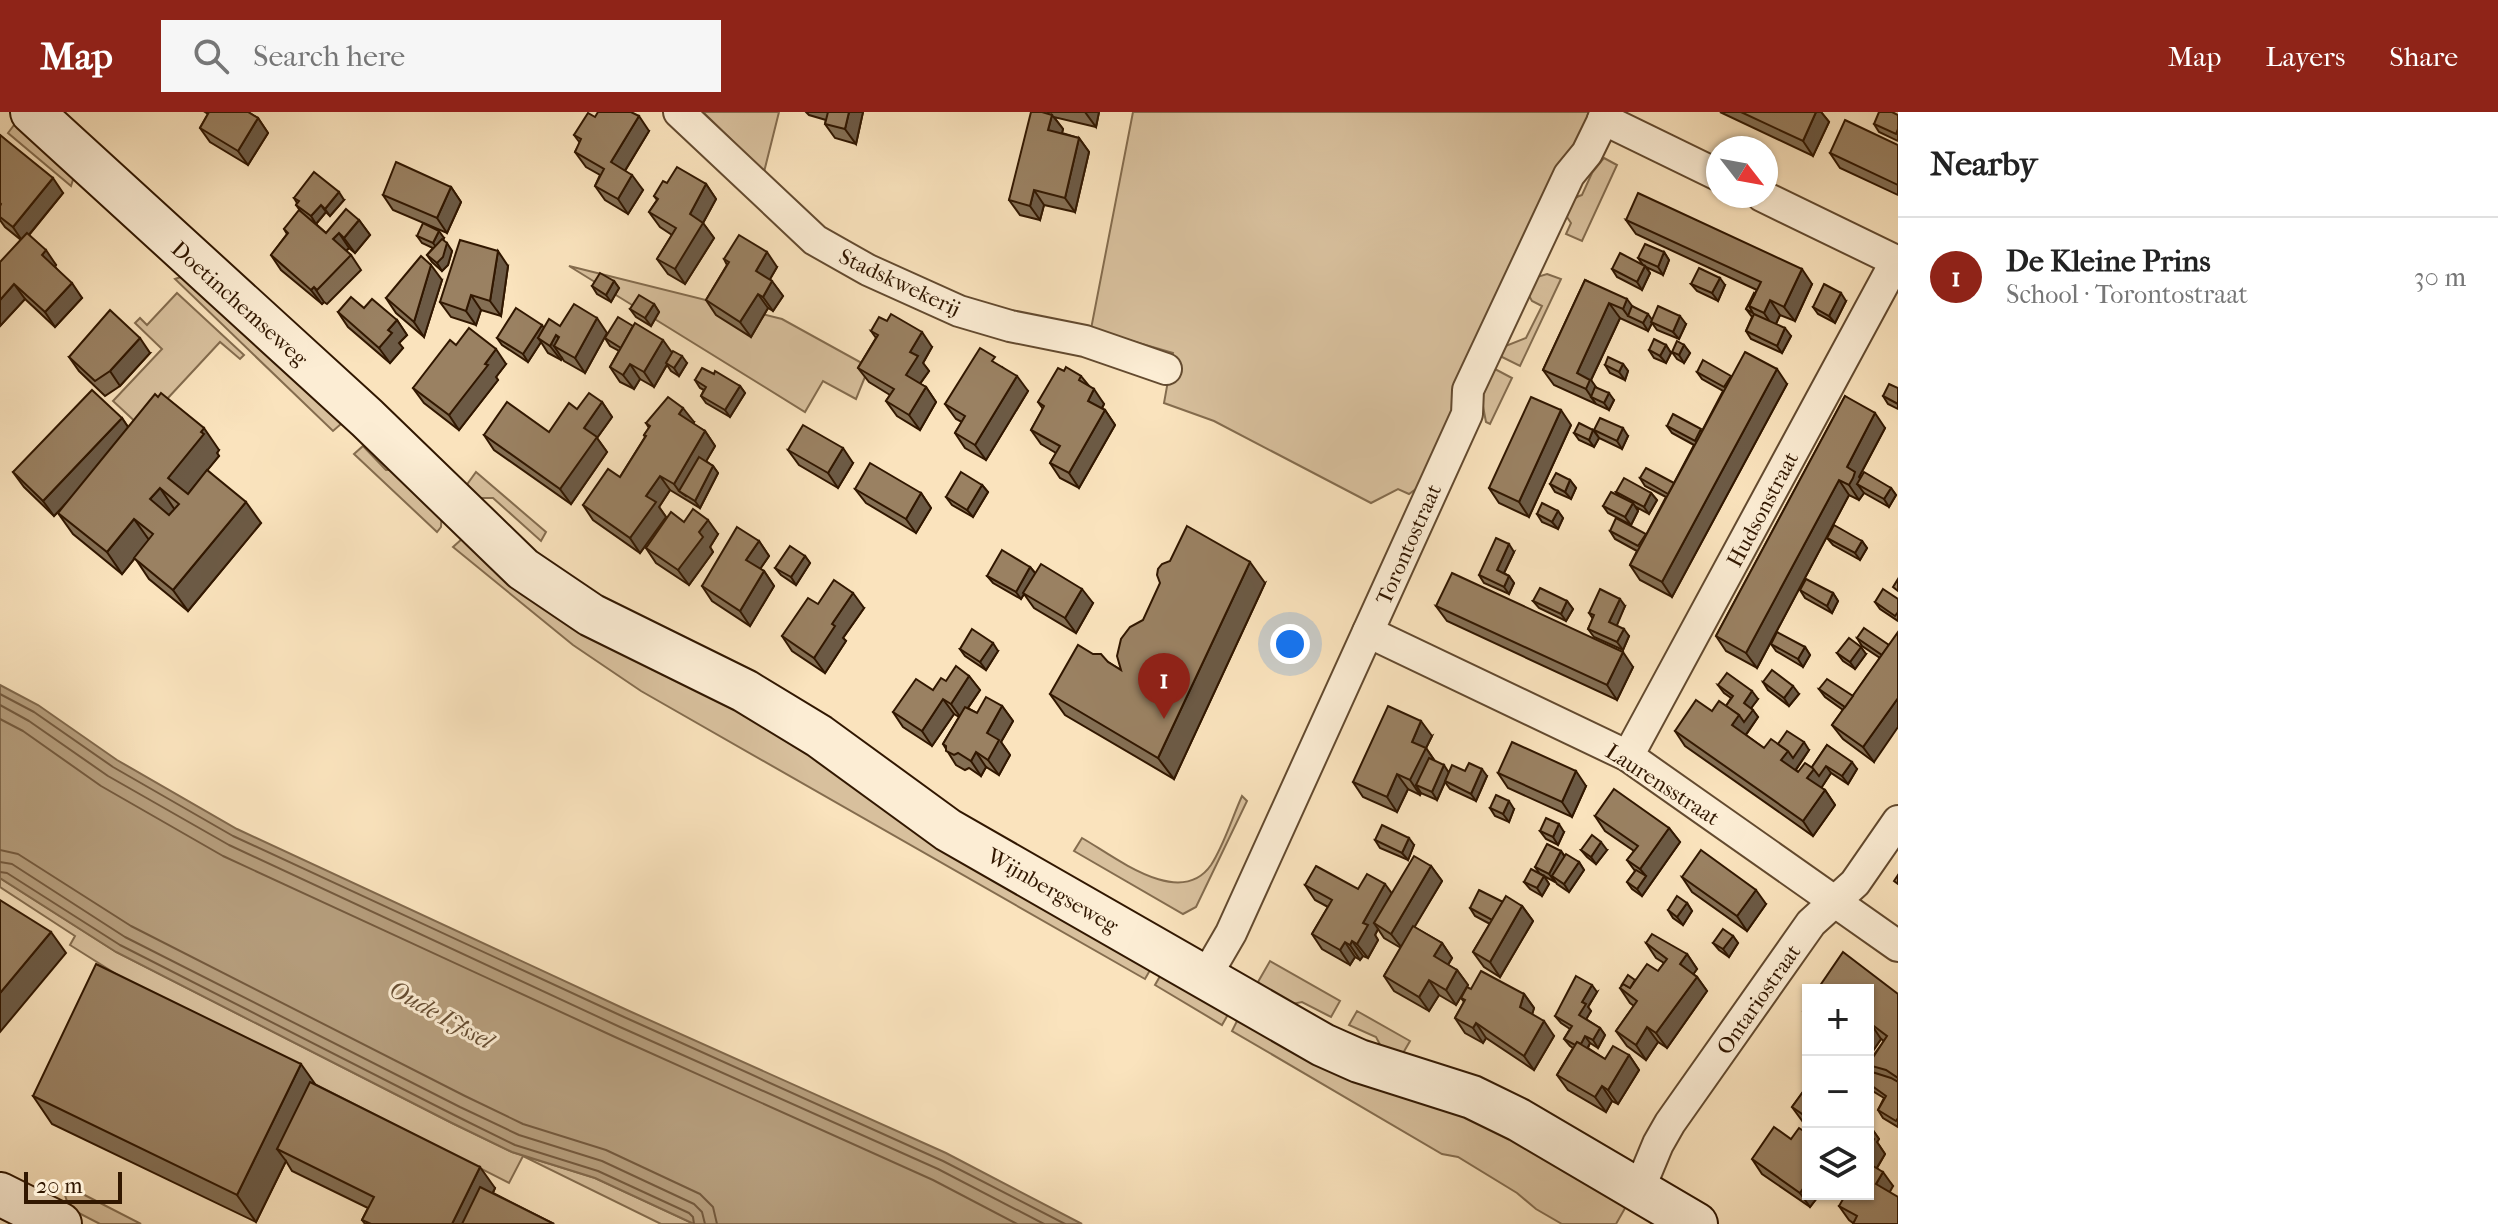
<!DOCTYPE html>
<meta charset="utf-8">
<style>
:root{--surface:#fff;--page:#f6f6f6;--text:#222;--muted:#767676;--line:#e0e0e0;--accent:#8f2418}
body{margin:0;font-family:"IM FELL French Canon",serif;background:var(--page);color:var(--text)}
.controls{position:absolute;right:24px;bottom:24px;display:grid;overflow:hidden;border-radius:0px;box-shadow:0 2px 6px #0004}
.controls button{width:72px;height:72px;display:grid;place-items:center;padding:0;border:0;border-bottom:2px solid var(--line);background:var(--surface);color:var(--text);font:40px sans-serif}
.compass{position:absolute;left:1706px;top:24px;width:72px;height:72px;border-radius:50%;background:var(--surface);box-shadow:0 2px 6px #0004;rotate:121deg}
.scale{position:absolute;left:24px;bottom:20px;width:98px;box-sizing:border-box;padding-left:8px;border:4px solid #311700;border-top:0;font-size:22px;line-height:28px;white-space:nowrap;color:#311700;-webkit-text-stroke:6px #fcedd4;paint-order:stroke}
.you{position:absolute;left:1290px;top:532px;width:28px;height:28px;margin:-20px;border:6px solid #fff;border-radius:50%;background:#1a73e8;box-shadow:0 0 0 12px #1a73e833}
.badge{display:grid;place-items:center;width:52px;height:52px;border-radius:50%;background:var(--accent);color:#fff;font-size:26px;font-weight:700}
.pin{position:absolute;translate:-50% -66px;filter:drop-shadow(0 2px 4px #0008)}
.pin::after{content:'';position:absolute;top:42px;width:28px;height:24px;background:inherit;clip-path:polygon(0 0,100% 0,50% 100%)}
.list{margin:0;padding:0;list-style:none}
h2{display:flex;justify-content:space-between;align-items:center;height:104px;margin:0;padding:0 32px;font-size:34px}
h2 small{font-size:26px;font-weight:400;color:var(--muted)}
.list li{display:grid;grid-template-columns:52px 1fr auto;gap:24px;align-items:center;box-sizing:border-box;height:120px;padding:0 32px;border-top:2px solid var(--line)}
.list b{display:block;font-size:30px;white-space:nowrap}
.list p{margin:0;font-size:26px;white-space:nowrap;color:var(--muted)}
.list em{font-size:26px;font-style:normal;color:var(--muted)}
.icon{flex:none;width:44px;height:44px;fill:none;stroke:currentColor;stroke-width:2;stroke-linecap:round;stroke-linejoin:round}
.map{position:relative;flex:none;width:1898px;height:1112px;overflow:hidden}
header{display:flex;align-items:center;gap:48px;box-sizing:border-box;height:112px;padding:0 40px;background:var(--accent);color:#fff}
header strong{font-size:38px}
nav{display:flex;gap:44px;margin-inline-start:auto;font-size:28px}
.search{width:560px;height:72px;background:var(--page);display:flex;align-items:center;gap:20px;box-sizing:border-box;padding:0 28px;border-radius:0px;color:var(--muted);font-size:30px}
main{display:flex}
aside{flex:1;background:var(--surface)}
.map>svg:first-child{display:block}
</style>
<header>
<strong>Map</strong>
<div class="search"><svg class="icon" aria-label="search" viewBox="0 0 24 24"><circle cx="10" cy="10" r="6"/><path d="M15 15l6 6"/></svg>Search here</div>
<nav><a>Map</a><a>Layers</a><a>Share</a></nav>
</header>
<main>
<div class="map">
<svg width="1898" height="1112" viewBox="0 0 1898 1112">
<rect width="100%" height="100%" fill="#fae3bd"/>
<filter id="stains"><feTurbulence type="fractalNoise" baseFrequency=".0025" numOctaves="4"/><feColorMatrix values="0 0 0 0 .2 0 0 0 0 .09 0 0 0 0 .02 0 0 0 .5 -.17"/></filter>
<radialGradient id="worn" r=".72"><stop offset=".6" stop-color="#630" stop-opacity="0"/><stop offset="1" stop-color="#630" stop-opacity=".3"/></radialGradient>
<!-- green -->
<g fill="#d8c09d" stroke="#846c4e" stroke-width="2">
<polygon points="703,0 779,0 764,60"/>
<polygon points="1133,0 1594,0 1574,39 1566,42 1455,280 1455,302 1420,374 1409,382 1398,377 1371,391 1214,309 1164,291 1173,241 1091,217"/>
<polygon points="23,10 76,58 71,74 8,21 14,13"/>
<path d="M 1604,46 L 1617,53 L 1582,129 L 1566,122 L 1571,111 L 1567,105 C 1568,94 1571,86 1582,83 L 1592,61 Z"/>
<polygon points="569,154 782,207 869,255 856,287 823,269 805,300"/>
<polygon points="190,162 349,305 333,319 175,167"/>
<polygon points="1547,162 1561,167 1520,254 1498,243 1503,235 1526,226 1542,194 1532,189 1528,182 1537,165"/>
<polygon points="177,181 244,243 240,247 220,230 141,315 113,289 162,237 135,211 140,206 147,213"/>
<polygon points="1493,256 1512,266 1490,312 1486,310 1481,284"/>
<polygon points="363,334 386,358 402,358 442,396 441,415 437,420 354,342"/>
<polygon points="476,360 546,420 541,429 493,386 473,386 463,378"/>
<polygon points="463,426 717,581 1153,853 1145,867 641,579 573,533 453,435"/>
<path d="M 1242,684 L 1247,689 L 1196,795 L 1183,802 L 1074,739 L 1082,726 C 1114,744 1180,798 1211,753 C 1224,733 1232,706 1242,684 Z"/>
<polygon points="0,766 116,840 452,1011 512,1040 595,1066 694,1112 661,1112 523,1044 509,1071 189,908 70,833 75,824 0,775"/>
<polygon points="1270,849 1340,889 1331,905 1302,890 1282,894 1254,877"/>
<polygon points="1163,859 1230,899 1222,913 1155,873"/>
<polygon points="1357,899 1410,929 1399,948 1386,944 1376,925 1349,913"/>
<polygon points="1240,903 1466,1001 1628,1091 1616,1112 1562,1112 1536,1097 1517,1081 1458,1045 1442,1042 1232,919"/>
<polygon points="69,1075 141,1112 100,1112 69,1096 65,1083"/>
</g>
<!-- water -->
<polygon fill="#b69e7d" stroke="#81684b" stroke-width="2" points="0,573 38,593 117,648 237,717 627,898 946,1041 1082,1112 694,1112 595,1066 512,1040 452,1011 116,840 0,766"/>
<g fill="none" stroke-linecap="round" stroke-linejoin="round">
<!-- shore -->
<g stroke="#745a3e" stroke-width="2">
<polyline points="0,582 34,600 113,655 233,724 624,905 943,1049 1065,1112"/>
<polyline points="0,593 29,609 108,664 229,733 620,915 938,1057 1044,1112"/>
<polyline points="0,607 23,619 101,674 223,744 615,925 933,1068 1017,1112"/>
<polyline points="0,738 18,742 131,814 465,984 523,1012 606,1038 700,1082 713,1095 717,1112"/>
<polyline points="0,750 12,752 125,825 460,995 519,1023 602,1049 694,1092 702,1100 705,1112"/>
<polyline points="0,760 7,761 120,833 456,1004 515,1033 598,1059 689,1101 693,1105 694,1112"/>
</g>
<!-- street casing -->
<g stroke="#634a2f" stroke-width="34">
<g id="street">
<polyline points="679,0 815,128 868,158 959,199 1010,214 1085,229 1166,257"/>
<polyline points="1603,7 1718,63"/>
<polyline points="1762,84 1898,150"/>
<polyline points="1368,520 1628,644 1898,834"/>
<polyline points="1628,644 1896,149"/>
<polyline points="1206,864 1231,821 1467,302 1468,278 1569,63 1587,41 1607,0"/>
<polyline points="1638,1080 1658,1032 1670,1011 1811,811 1855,771 1898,709"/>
</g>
</g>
<!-- secondary casing -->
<g stroke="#311700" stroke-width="46">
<g id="secondary">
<polyline points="32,0 367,306 523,457 591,503 745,579 819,624 948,718 1323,933 1359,949 1472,985 1519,1008 1696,1112"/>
<polyline points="0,1082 60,1112"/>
</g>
</g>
<!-- street -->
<use href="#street" stroke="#fcedd4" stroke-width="30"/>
<!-- secondary -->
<use href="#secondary" stroke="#fcedd4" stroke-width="42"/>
</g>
<!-- wall -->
<g fill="#846f54" stroke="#311700" stroke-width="2">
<polygon points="205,0 248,0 258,6 268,21 248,53 210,30 200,16 208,2"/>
<polygon points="806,0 863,0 856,32 835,26 825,12 826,8 809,3"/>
<polygon points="1047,0 1099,0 1096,15 1054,5 1063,17 1062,21 1079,26 1089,40 1075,100 1044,93 1040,108 1020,103 1009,88 1048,1"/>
<polygon points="1720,0 1821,0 1829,10 1813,44"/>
<polygon points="1898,3 1898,29 1879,20 1874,12"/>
<polygon points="595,5 649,19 625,59 643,78 628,102 605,88 595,74 600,63 586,55 575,40 580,31 574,23"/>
<polygon points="0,23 63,81 29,123 56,153 55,155 82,186 55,215 25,187 0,214 21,128 5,115 0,108"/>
<polygon points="1898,33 1898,83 1840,56 1830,41"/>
<polygon points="667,71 706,72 716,87 703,111 714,126 685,172 668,162 657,147 672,123 660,115 649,100 657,88 654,84"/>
<polygon points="451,75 461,90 447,121 393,98 383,83"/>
<polygon points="294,86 344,88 330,104 326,100 316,112 326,121 359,108 370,123 355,141 349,136 346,139 351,143 361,158 327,192 324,190 322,192 281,158 271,143 287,122 284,117 301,100 296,93 297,91"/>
<polygon points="1626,108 1812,172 1795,209 1780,203 1776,212 1791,224 1782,241 1751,227 1746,219 1752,205 1746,197 1757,178 1636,122"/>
<polygon points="417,124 444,126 443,128 452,139 448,153 442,159 432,150 427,143 433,136 422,131"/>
<polygon points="1664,140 1669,148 1663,163 1646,155 1650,161 1642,178 1617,165 1612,157 1643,153 1638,146"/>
<polygon points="724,147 777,155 770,167 783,184 773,199 768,196 751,225 716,203 706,188 727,153"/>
<polygon points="508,154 501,204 481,198 476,213 451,205 440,190"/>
<polygon points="442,168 424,225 396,201 386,186"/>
<polygon points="1585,168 1632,194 1652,208 1686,212 1679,227 1657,218 1652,211 1648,219 1620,206 1591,268 1595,275 1614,288 1609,298 1554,273 1543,258"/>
<polygon points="614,169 619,176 611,190 597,182 592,174"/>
<polygon points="1691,172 1725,173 1718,189 1697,179"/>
<polygon points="1846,189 1835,211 1818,202 1813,195"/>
<polygon points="654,192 659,200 651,214 636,205 630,197"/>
<polygon points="364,196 397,208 407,223 399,231 403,236 390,251 348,215 338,200"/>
<polygon points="560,214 607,221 585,261 564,249 562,246 561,248 548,241 541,230 528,250 502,233 497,226 544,216"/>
<polygon points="871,219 932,235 923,251 929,259 920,272 926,275 936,290 920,318 897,304 886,289 890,283 869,270 858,256 876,226"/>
<polygon points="605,226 672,241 687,251 679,264 671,259 667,253 654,275 640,267 634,277 620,270 610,255 619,239 610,234"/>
<polygon points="456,233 506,252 496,265 498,268 459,318 424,291 413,276"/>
<polygon points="1666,233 1671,241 1666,251 1654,246 1649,238"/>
<polygon points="1684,233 1690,241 1684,251 1677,247 1672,240"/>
<polygon points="150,241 120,274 105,284 79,259 69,245"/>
<polygon points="1623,252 1628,259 1625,268 1610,261 1605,253"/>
<polygon points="1002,255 1028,279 986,348 965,336 955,321 962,310 956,307 945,292"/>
<polygon points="1064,259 1081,264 1104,292 1102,297 1105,298 1115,313 1079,376 1060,366 1050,351 1056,341 1041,332 1031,318 1043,297 1038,290"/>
<polygon points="1697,260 1787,272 1672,485 1640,468 1630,453 1637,439 1615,427 1610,419 1646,423 1666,385 1645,374 1640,366 1674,371 1694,333 1672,321 1667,314 1702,319 1723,279 1702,267"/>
<polygon points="714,262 740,274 745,281 730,305 706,291 701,284 704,278 700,276 695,268"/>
<polygon points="1898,276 1898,297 1888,292 1883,284"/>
<polygon points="1845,284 1885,316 1859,365 1891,376 1896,383 1889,395 1864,381 1859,388 1849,383 1757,556 1726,539 1716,524"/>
<polygon points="602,290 612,305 597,326 607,340 571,392 494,338 484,323 549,320"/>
<polygon points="122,306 128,315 219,338 217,341 219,344 207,358 261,411 188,499 149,467 135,446 122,462 73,422 58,401 67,390 54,404 24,375 13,360"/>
<polygon points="694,310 693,312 705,319 715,334 706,349 713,354 718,361 700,396 670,378 659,395 666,405 640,441 593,408 583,393 620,365 645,325 644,323 649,316 646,311"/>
<polygon points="1571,313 1529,405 1499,391 1489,376"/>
<polygon points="1593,318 1599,326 1594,335 1579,328 1574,321"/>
<polygon points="1594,318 1628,324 1622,337 1599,326"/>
<polygon points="788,338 853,351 838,376 799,353"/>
<polygon points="1570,368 1576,376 1571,387 1555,380 1550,372"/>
<polygon points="982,373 988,380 973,405 952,393 946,385"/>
<polygon points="855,377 921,381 931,396 916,421 866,391"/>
<polygon points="1616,380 1651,381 1657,388 1649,402 1636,395 1638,399 1631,413 1608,401 1603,394 1619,384"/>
<polygon points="1558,399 1563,406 1558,417 1542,410 1537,402"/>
<polygon points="684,410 718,422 710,435 713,440 689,473 656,451 646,436"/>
<polygon points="1827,426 1862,429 1867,436 1860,448 1833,433"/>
<polygon points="759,429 769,444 760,457 764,459 774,474 750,514 712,489 702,474"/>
<polygon points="1514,440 1504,461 1509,464 1514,471 1509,482 1484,471 1479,463"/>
<polygon points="805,444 810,451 796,473 781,463 775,456"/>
<polygon points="1030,455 1035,461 1093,491 1076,521 1034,496 1024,482 1021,487 993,471 987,464"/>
<polygon points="1265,471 1174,667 1065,603 1050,582 1108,550 1121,558"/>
<polygon points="1800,478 1833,481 1838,489 1832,501 1805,486"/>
<polygon points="1898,487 1898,509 1880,497 1875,490"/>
<polygon points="1533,489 1567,489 1573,497 1566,509 1539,496"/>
<polygon points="818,492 864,496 843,526 846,529 825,561 792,539 782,524"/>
<polygon points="1436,494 1633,555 1617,588 1447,509"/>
<polygon points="1625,494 1616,513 1629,524 1623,538 1594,525 1588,517 1593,507 1589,501"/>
<polygon points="1857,526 1889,533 1874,650 1843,627 1832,613 1843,598 1825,585 1819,577 1853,584 1880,546 1862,534"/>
<polygon points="1771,532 1805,535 1810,543 1803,555 1776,539"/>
<polygon points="960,537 998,539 986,558 965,544"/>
<polygon points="1837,541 1866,542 1855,557 1843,549"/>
<polygon points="969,564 980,578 968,596 977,601 1002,594 1013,609 1001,630 1010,643 999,663 986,655 981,664 969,656 965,658 956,653 943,632 959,605 954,602 932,634 903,615 893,600 933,578 946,569"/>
<polygon points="1763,570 1799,582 1789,594 1768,578"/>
<polygon points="1718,573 1758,587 1751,596 1758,605 1746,623 1764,636 1778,632 1809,638 1796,658 1798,660 1812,655 1827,633 1857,657 1848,672 1831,661 1821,676 1825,678 1835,693 1813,724 1685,634 1675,619 1726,594 1731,586 1724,581"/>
<polygon points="1432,624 1426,636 1435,649 1449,660 1465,659 1487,664 1476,689 1450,677 1445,670 1437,688 1421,681 1420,683 1408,677 1397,700 1363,685 1353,670"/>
<polygon points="1498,661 1586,674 1572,705 1508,676"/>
<polygon points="1490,696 1514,697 1509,710 1495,704"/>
<polygon points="1595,704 1669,716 1680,730 1642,784 1632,777 1627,770 1635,759 1627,748 1634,739 1605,719"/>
<polygon points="1540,719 1564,720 1558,733 1546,727"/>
<polygon points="1375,728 1414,733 1408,748 1380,736"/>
<polygon points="1581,738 1607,738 1596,752 1587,745"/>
<polygon points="1561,739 1565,744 1579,750 1584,758 1569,780 1557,772 1555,769 1555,770 1540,762 1535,755"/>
<polygon points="1431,754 1442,769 1414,815 1442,831 1452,846 1448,853 1457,858 1468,873 1456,893 1439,883 1429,899 1394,879 1384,864 1401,836 1384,826 1378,817 1375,823 1378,828 1368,846 1363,844 1360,848 1355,845 1350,853 1322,837 1312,822 1328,795 1315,788 1305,773 1358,777 1392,782"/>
<polygon points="1544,764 1549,772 1542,784 1530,777 1524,770"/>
<polygon points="1682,765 1766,792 1747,819 1692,780"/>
<polygon points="1503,790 1522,794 1533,809 1500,865 1484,855 1473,840 1490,812 1475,804 1470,796"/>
<polygon points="1687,791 1692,799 1683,813 1673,806 1668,798"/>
<polygon points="1733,824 1738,831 1729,845 1719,838 1713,831"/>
<polygon points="1646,831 1687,842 1697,857 1693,862 1697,865 1707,879 1667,936 1658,930 1646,948 1627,934 1616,919 1634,894 1630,891 1620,876 1635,868 1658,859 1664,851 1656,846"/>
<polygon points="1471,877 1524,882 1534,896 1532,902 1554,924 1534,958 1486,926 1483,931 1465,921 1455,906 1464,890 1461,886"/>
<polygon points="1868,878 1898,882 1898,1015 1883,1006 1878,998 1884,986 1871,978 1868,973 1868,967 1872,960 1868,954 1868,951 1884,929 1881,927 1868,946"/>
<polygon points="1597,880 1588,895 1591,899 1586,907 1600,916 1605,923 1598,936 1590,931 1588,936 1605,947 1629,943 1639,958 1618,992 1612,989 1606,1000 1568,978 1557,963 1573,936 1570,934 1564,927 1570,917 1561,911 1555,904"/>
<polygon points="1808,965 1808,1013 1803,1010 1792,995 1805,977"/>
<polygon points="316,973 495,1076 493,1081 554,1112 365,1112 362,1108 368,1096 292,1059 286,1049 256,1110 52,1012 33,984"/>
<polygon points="1868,1006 1871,1010 1870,1014 1879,1027 1877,1030 1885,1042 1877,1056 1893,1074 1853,1111 1849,1108 1839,1094 1868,1082"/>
<polygon points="1752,1047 1808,1082 1820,1082 1810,1095 1762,1062"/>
</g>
<!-- shaded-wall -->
<g fill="#6c5a45" stroke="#311700" stroke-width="2">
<polygon points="849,0 863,0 856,32 845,17"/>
<polygon points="1085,0 1099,0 1096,15"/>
<polygon points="1816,0 1821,0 1829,10 1813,44 1803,29"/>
<polygon points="1052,3 1063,17 1059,33 1048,18"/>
<polygon points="639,4 649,19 621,65 611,50"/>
<polygon points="258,6 268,21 248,53 238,39"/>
<polygon points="1079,26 1089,40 1075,100 1065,86"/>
<polygon points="632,63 643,78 628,102 618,87"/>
<polygon points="53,66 63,81 23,130 13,115"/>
<polygon points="706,72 716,87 703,111 714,126 685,172 675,157 690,102"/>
<polygon points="451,75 461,90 447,121 437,106"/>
<polygon points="1034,78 1044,93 1040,108 1030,94"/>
<polygon points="339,80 344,88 330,104 325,97"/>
<polygon points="321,93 326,100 316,112 311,104"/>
<polygon points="359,108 370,123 355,141 344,126"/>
<polygon points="439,119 444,126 439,139 433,131"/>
<polygon points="339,121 349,136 343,142 333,127"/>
<polygon points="447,131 452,139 448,153 442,159 437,151"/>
<polygon points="46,138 56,153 52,158 42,143"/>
<polygon points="498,139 508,154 501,204 490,189"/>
<polygon points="767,140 777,155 766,174 756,159"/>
<polygon points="1664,140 1669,148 1663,163 1658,155"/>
<polygon points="431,153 442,168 424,225 414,210"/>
<polygon points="1645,154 1650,161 1642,178 1637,170"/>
<polygon points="1802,157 1812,172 1795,209 1784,195"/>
<polygon points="1720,166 1725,173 1718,189 1712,181"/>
<polygon points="614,169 619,176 611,190 606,183"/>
<polygon points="772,169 783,184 773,199 763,185"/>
<polygon points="72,171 82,186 55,215 45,200"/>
<polygon points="14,172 25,187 0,214 0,188"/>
<polygon points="314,175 324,190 322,192 311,178"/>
<polygon points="1841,181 1846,189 1835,211 1829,204"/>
<polygon points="758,182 768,196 751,225 740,210"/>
<polygon points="471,183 481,198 476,213 466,199"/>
<polygon points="1627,187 1638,202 1628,204 1623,197"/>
<polygon points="1770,188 1780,203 1774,216 1764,201"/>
<polygon points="1609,191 1620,206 1591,268 1601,282 1591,285 1596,292 1586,277 1577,261"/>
<polygon points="654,192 659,200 651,214 645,206"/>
<polygon points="1648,202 1653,209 1648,219 1643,211"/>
<polygon points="1680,204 1686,212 1679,227 1673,220"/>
<polygon points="597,206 607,221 585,261 575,246"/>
<polygon points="397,208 407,223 399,231 403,236 390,251 379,236 388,218"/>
<polygon points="542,213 547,220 538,226 541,230 528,250 523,242"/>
<polygon points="1785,216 1791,224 1782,241 1777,234"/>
<polygon points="922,220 932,235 923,251 929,259 916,277 906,263 910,240"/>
<polygon points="556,223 567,238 554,234 562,246 561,248 550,234"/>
<polygon points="140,226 150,241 120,274 110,259"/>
<polygon points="663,228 673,242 654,275 644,260"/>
<polygon points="1666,233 1671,241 1666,251 1660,244"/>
<polygon points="1684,233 1690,241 1684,251 1679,243"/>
<polygon points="496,237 506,252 496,265 498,268 459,318 449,303"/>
<polygon points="682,244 687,251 679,264 674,256"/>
<polygon points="630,252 640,267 634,277 623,263"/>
<polygon points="1623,252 1628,259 1625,268 1619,260"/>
<polygon points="1777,257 1787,272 1672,485 1662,470"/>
<polygon points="1017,264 1028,279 986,348 975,333"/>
<polygon points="740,274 745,281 730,305 725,298"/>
<polygon points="926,275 936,290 920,318 909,303"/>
<polygon points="1094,277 1104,292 1098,303 1088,289"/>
<polygon points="1609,281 1614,288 1609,298 1604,291"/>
<polygon points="602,290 612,305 597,326 607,340 571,392 560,377 584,316"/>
<polygon points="683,296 694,310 689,317 679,302"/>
<polygon points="1105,298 1115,313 1079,376 1069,361"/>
<polygon points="1561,298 1571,313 1529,405 1519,390"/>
<polygon points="1875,301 1885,316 1859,365 1865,374 1858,373 1864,381 1859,388 1849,373 1847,355"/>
<polygon points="122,306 132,321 54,404 43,389"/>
<polygon points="204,316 219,338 217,341 219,344 184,387 168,366"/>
<polygon points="1623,316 1628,324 1622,337 1617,329"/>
<polygon points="1593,318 1599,326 1594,335 1589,328"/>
<polygon points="705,319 715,334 686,384 679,379 674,372"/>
<polygon points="843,336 853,351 838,376 828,361"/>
<polygon points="713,354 718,361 700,396 695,389"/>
<polygon points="660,364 670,378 659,395 666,405 640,441 630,426 646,384"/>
<polygon points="1570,368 1576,376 1571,387 1565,380"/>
<polygon points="1839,368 1849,383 1757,556 1746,541"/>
<polygon points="982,373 988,380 973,405 967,398"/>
<polygon points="160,376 175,398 165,409 150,387"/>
<polygon points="1891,376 1896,383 1889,395 1884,387"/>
<polygon points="921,381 931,396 916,421 906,407"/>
<polygon points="1651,381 1657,388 1649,402 1644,395"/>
<polygon points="246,390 261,411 188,499 173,478"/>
<polygon points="1633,391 1638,399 1631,413 1625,405"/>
<polygon points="1558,399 1563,406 1558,417 1552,410"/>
<polygon points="134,407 149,428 122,462 107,440"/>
<polygon points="708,408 718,422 710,435 713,440 689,473 678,458 699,420"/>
<polygon points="759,429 769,444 756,463 746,448"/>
<polygon points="1862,429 1867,436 1860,448 1855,441"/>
<polygon points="1509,432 1514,440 1502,465 1497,458"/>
<polygon points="805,444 810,451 796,473 791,465"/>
<polygon points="1250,450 1265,471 1174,667 1158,646"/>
<polygon points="1030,455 1036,462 1021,487 1016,480"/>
<polygon points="764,459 774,474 750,514 740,499"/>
<polygon points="1509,464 1514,471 1509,482 1504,475"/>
<polygon points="1082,477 1093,491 1076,521 1065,506"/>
<polygon points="853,481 864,496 843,526 846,529 825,561 814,546 832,512"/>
<polygon points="1833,481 1838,489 1832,501 1827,494"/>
<polygon points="1620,487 1625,494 1615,518 1609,510"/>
<polygon points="1567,489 1573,497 1566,509 1561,502"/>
<polygon points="1624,517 1629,524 1623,538 1617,530"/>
<polygon points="993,531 998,539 986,558 980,550"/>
<polygon points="1805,535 1810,543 1803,555 1798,547"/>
<polygon points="1861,535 1866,542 1855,557 1850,550"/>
<polygon points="1623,540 1633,555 1617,588 1607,573"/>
<polygon points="969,564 980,578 961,606 951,592"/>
<polygon points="1793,574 1799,582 1789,594 1784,586"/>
<polygon points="1752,579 1758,587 1749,599 1744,591"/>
<polygon points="1898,586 1898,615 1874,650 1863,635"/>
<polygon points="943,587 954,602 932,634 922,619"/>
<polygon points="1002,594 1013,609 1001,630 1010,643 999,663 988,648 987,621"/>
<polygon points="1753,598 1758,605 1742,628 1732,613 1739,603"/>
<polygon points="1421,609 1432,624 1426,636 1436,651 1416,673 1421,681 1420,683 1410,668 1412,630"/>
<polygon points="1804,630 1809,638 1792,663 1781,648 1788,639"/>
<polygon points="976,640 986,655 981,664 971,649"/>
<polygon points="1852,650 1857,657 1848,672 1842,664"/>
<polygon points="1444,653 1449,661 1437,688 1432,680"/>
<polygon points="1826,654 1831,661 1818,681 1807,666 1814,657"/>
<polygon points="1482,657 1487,664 1476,689 1471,682"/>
<polygon points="1576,659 1586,674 1572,705 1562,690"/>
<polygon points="1397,662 1408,677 1397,700 1387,685"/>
<polygon points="1825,678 1835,693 1813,724 1803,709"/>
<polygon points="1509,689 1514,697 1509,710 1503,702"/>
<polygon points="1559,712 1564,720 1558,733 1553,725"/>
<polygon points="1669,716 1680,730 1642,784 1637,777 1646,764 1640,757"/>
<polygon points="1409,726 1414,733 1408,748 1402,741"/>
<polygon points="1601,730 1607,738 1596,752 1591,745"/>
<polygon points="1561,739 1566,747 1552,764 1555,770 1549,762"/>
<polygon points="1579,750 1584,758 1569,780 1564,772"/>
<polygon points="1431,754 1442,769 1402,836 1391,822"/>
<polygon points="1544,764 1549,772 1542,784 1537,776"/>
<polygon points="1385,772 1396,787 1374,811 1378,817 1375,823 1378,828 1368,846 1357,832 1363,811"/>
<polygon points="1756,778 1766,792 1747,819 1737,804"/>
<polygon points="1687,791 1692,799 1683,813 1677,805"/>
<polygon points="1522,794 1533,809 1500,865 1490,850"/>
<polygon points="51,820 66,841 0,920 0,881"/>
<polygon points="1733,824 1738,831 1729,845 1723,837"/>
<polygon points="1352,829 1363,844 1360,848 1350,833"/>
<polygon points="1345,830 1355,845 1350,853 1340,838"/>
<polygon points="1442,831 1452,846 1444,859 1434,844"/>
<polygon points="1687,842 1697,857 1690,867 1680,852"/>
<polygon points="1457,858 1468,873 1456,893 1446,878"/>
<polygon points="1697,865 1707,879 1667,936 1656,921"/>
<polygon points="1429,868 1439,883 1429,899 1419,885"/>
<polygon points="1592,873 1597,880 1588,895 1591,899 1584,911 1579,903 1582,890"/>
<polygon points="1524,882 1534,896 1530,910 1520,895"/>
<polygon points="1544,909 1554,924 1534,958 1524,944"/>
<polygon points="1476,911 1486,926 1483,931 1473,916"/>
<polygon points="1871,912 1881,927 1868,946 1868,916"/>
<polygon points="1647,915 1658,930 1646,948 1636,933"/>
<polygon points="1600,916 1605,923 1598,936 1593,928"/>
<polygon points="1585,924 1590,931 1584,943 1579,935"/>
<polygon points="1629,943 1639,958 1618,992 1608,978"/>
<polygon points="301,952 320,979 277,1037 286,1049 256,1110 237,1083"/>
<polygon points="1602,974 1612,989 1606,1000 1595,985"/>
<polygon points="1868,1006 1871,1010 1870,1014 1879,1027 1877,1030 1885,1042 1872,1064 1868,1057"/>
<polygon points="480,1055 495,1076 478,1112 452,1112"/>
<polygon points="1883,1060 1893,1074 1886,1087 1876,1072"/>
<polygon points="1808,1069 1808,1082 1820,1082 1810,1095 1800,1081"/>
</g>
<!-- building -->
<g fill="#9a8162" stroke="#311700" stroke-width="2" fill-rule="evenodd">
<polygon points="209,0 248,0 258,6 238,39 200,16"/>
<polygon points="598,0 631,0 639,4 611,50 632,63 618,87 595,74 604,57 575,40 581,27 574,23 588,1 595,5"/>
<polygon points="828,0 849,0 845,17 825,12"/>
<polygon points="1031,0 1042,0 1052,3 1048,18 1079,26 1065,86 1034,78 1030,94 1009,88"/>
<polygon points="1741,0 1816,0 1803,29"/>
<polygon points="1879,0 1892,0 1898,3 1898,17 1896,22 1874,12"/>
<polygon points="1845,8 1898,33 1898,73 1830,41"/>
<polygon points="0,23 53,66 13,115 0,105 0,94 1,92 0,91"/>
<polygon points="396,50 451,75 437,106 383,83"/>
<polygon points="677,55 706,72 690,102 703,111 675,157 657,147 676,116 649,100 658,87 654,84 663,69 667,71"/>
<polygon points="314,60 339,80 325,97 321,93 311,104 296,93 299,89 294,86"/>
<polygon points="1638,81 1802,157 1784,195 1770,188 1764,201 1749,194 1761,170 1626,108"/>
<polygon points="346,97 359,108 344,126 339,121 333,127 351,143 317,178 314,175 311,178 271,143 288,121 284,117 299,98 326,121"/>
<polygon points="423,111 439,119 433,131 417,124"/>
<polygon points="27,121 46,138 42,143 72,171 45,200 14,172 0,188 0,150"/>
<polygon points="739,123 767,140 756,159 772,169 763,185 758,182 740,210 706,188 729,150 724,147"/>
<polygon points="442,127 447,131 443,145 437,151 427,143"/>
<polygon points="460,128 498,139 490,189 471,183 466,199 440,190"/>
<polygon points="1645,132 1664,140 1658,155 1638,146"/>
<polygon points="1620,141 1645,154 1637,170 1612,157"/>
<polygon points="421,144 431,153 414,210 386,186"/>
<polygon points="1699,156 1720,166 1712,181 1691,172"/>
<polygon points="600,161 614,169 606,183 592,174"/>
<polygon points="1585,168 1627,187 1623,197 1609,191 1577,261 1590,268 1586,277 1543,258"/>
<polygon points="1824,172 1841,181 1829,204 1813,195"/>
<polygon points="1754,181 1755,182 1749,194 1753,201 1746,197"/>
<polygon points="639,183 654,192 645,206 630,197"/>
<polygon points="351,185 364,196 372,187 397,208 388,218 392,221 379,236 338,200"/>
<polygon points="574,192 597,206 575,246 554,234 559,225 556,223 550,234 538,226 549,207 560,214"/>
<polygon points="1632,194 1648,202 1643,211 1628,204"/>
<polygon points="1658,194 1680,204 1673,220 1651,210"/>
<polygon points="516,196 542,213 523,242 497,226"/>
<polygon points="110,198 140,226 110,259 95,269 69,245"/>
<polygon points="891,202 922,220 910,240 918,244 906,263 926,275 909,303 886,289 894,277 858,256 878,223 871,219 879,205 887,209"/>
<polygon points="1754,202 1785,216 1777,234 1746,219"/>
<polygon points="618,205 633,214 621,236 605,226"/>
<polygon points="635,211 663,228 644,260 630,252 623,263 610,255"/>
<polygon points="469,216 496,237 485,252 488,253 449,303 413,276 450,228 456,233"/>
<polygon points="1654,227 1666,233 1660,244 1649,238"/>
<polygon points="1677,229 1684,233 1679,243 1672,240"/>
<polygon points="980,236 995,245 992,249 1017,264 975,333 955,321 965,304 945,292"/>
<polygon points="673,239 682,244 674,256 666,251"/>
<polygon points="1745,240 1777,257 1662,470 1630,453"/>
<polygon points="1608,245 1623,252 1619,260 1605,253"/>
<polygon points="1703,248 1731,264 1724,275 1697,260"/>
<polygon points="1066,255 1081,264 1079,268 1094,277 1088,289 1105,298 1069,361 1050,351 1060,334 1031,318 1044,294 1038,290 1058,256 1064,259"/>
<polygon points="702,256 714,262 715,259 740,274 725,298 701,284 706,275 695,268"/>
<polygon points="1889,272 1898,276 1898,292 1883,284"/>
<polygon points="1595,275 1609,281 1604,291 1591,285"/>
<polygon points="92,278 122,306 43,389 13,360"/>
<path d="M 161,281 L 204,316 L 201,320 L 204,322 L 168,366 L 188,382 L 207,358 L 246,390 L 173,478 L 134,446 L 153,422 L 134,407 L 107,440 L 58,401 L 155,282 L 158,285 ZM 160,376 L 179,392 L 169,403 L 150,387 Z"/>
<polygon points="589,281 602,290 584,316 597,325 560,377 484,323 507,290 549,320 569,291 577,297"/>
<polygon points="1845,284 1875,301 1847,355 1855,360 1853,366 1849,373 1839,368 1746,541 1716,524"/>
<polygon points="668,285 683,296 679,302 705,319 674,372 660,364 646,384 656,390 630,426 583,393 608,357 620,365 646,324 644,323 650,314 646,311"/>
<polygon points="1531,285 1561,298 1519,390 1489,376"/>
<polygon points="1673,302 1701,317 1695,329 1667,314"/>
<polygon points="1600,306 1623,316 1617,329 1594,318"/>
<polygon points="1579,311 1593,318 1589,328 1574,321"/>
<polygon points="803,313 843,336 828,361 788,338"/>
<polygon points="699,345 713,354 695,389 679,379"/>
<polygon points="870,351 921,381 906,407 855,377"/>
<polygon points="1646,356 1674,371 1668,382 1640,366"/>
<polygon points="961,360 982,373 967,398 946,385"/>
<polygon points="1864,360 1891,376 1884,387 1857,372"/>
<polygon points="1556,361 1570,368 1565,380 1550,372"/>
<polygon points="1624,366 1651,381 1644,395 1616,380"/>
<polygon points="1611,380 1633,391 1625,405 1603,394"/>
<polygon points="1542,391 1558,399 1552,410 1537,402"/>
<polygon points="693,397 708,408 699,420 703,425 678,458 646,436 671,400 684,410"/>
<polygon points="1616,406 1646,422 1638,434 1610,419"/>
<polygon points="1834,413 1862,429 1855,441 1827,426"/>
<polygon points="1187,414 1250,450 1158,646 1050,582 1078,533 1093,542 1101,542 1108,550 1121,558 1117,544 1121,527 1130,515 1143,508 1160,471 1157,463 1158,457 1162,452 1170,449"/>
<polygon points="737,415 759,429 746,448 764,459 740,499 702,474"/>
<polygon points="1496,426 1509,432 1497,458 1509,464 1504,475 1479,463"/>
<polygon points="790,434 805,444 791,465 775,456"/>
<polygon points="1002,438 1030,455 1016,480 987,464"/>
<polygon points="1041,452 1082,477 1065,506 1023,481"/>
<polygon points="1452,461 1623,540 1607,573 1436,494"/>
<polygon points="1806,467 1833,481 1827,494 1800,478"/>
<polygon points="1898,467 1898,479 1893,475"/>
<polygon points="834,468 853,481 832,512 835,514 814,546 782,524 808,486 818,492"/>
<polygon points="1540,476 1567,489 1561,502 1533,489"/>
<polygon points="1600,477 1620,487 1609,510 1624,517 1617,530 1588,517 1594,503 1589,501"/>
<polygon points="1883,477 1898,487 1898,500 1895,504 1875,490"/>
<polygon points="1864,516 1889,533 1882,543 1857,526"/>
<polygon points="972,517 993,531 980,550 960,537"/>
<polygon points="1777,520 1805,535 1798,547 1771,532"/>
<polygon points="1898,520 1898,586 1863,635 1832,613"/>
<polygon points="1849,526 1861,535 1850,550 1837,541"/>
<polygon points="956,554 969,564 951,592 943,587 922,619 893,600 916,567 933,578 941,566 946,569"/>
<polygon points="1772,558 1793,574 1784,586 1763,570"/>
<polygon points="1727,561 1752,579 1744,591 1753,598 1744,610 1739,603 1726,594 1733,584 1718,573"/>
<polygon points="1827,567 1853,584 1845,595 1819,577"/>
<polygon points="986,585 1002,594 987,621 999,628 988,648 976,640 971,649 958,641 954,643 946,639 946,634 943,632 965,595 977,601"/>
<polygon points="1696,588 1712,599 1719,589 1739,603 1732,613 1764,636 1771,627 1788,639 1781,648 1798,660 1805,651 1814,657 1807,666 1825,678 1803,709 1675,619"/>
<polygon points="1388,594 1421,609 1412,630 1426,636 1410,668 1397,662 1387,685 1353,670"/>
<polygon points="1787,619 1804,630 1793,646 1788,639 1778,632"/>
<polygon points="1512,630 1576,659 1562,690 1498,661"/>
<polygon points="1827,633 1852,650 1842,664 1826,654 1819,664 1812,655"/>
<polygon points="1429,646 1444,653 1432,680 1416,673"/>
<polygon points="1469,651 1482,657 1471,682 1445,669 1452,653 1465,659"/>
<polygon points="1614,677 1669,716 1640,757 1627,748 1638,734 1595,704"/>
<polygon points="1496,683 1509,689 1503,702 1490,696"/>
<polygon points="1546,706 1559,712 1553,725 1540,719"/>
<polygon points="1382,713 1409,726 1402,741 1375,728"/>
<polygon points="1592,723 1601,730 1591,745 1581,738"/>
<polygon points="1547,732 1561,739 1549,762 1535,755"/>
<polygon points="1701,738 1756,778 1737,804 1682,765"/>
<polygon points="1566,742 1579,750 1564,772 1552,764"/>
<polygon points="1414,744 1431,754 1391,822 1374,811"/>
<polygon points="1316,754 1358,777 1367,762 1385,772 1363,811 1368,813 1357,832 1352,829 1350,833 1345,830 1340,838 1312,822 1332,788 1305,773"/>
<polygon points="1531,757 1544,764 1537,776 1524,770"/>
<polygon points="1636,758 1646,764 1637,777 1627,770"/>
<polygon points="1898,763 1898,772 1894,769"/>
<polygon points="1479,778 1503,790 1492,808 1470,796"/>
<polygon points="1506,784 1522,794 1490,850 1473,840"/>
<polygon points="1677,784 1687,791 1677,805 1668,798"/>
<polygon points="0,788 51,820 0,881"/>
<polygon points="1413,814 1442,831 1434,844 1457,858 1446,878 1429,868 1419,885 1384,864"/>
<polygon points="1723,817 1733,824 1723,837 1713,831"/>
<polygon points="1652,822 1687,842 1680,852 1697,865 1656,921 1647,915 1636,933 1616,919 1637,889 1620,876 1623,872 1630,876 1647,852 1658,859 1667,847 1646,831"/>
<polygon points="1843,840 1898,882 1898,966 1886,958 1868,953 1887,924 1871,912 1868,916 1868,878 1817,878"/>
<polygon points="96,852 301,952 237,1083 33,984"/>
<polygon points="1481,859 1524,882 1520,895 1544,909 1524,944 1476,911 1473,916 1455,906 1465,888 1461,886 1467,875 1471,877"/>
<polygon points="1628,863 1635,868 1630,876 1623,872 1621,874"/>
<polygon points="1576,864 1592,873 1582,890 1586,892 1579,903 1600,916 1593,928 1585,924 1581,932 1577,930 1575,933 1564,927 1572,914 1555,904"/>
<polygon points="1808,891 1808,903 1803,899"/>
<polygon points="1577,930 1605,947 1613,934 1629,943 1608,978 1602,974 1595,985 1557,963"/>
<polygon points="1872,960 1891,966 1898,970 1898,1006 1896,1009 1878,998 1886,984 1868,971 1868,967"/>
<polygon points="1808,965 1808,1006 1792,995 1805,977 1804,966"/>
<polygon points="310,970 480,1055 452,1112 371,1112 362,1108 374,1085 277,1037"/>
<polygon points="1774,1015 1791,1027 1799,1016 1808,1022 1808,1069 1800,1081 1752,1047"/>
<polygon points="1868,1023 1874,1027 1868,1038"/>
<polygon points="1868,1051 1883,1060 1876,1072 1898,1085 1898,1112 1853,1112 1857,1104 1839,1094 1846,1082 1868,1082"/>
<polygon points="480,1075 554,1112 462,1112"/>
</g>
<g text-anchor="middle" stroke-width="6" stroke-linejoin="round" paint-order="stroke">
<!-- street labels -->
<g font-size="22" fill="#311700" stroke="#fcedd4">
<text transform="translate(900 170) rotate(25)" y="8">Stadskwekerij</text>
<text transform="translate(240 191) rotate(42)" y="8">Doetinchemseweg</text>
<text transform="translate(1762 397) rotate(-62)" y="8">Hudsonstraat</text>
<text transform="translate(1408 432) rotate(-66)" y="8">Torontostraat</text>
<text transform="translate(1663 672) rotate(33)" y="8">Laurensstraat</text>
<text transform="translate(1053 778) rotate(30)" y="8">Wijnbergseweg</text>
<text transform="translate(1758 887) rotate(-55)" y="8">Ontariostraat</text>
</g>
<!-- water labels -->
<g font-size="24" font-style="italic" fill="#664d32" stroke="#fcedd4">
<text transform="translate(441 903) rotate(29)" y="8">Oude IJssel</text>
</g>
</g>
<rect width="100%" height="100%" filter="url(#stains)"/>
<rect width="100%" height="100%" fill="url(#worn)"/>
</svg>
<div class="controls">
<button>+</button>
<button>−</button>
<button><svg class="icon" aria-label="layers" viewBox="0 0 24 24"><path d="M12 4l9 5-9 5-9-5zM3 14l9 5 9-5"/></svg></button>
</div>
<svg class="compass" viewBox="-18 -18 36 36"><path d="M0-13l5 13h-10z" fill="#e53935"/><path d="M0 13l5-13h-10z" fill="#767676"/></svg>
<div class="scale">20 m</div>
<div class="you"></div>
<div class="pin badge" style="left:1164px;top:607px">1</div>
</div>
<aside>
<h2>Nearby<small></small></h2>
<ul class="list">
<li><span class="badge">1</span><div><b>De Kleine Prins</b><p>School · Torontostraat</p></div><em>30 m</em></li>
</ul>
</aside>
</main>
